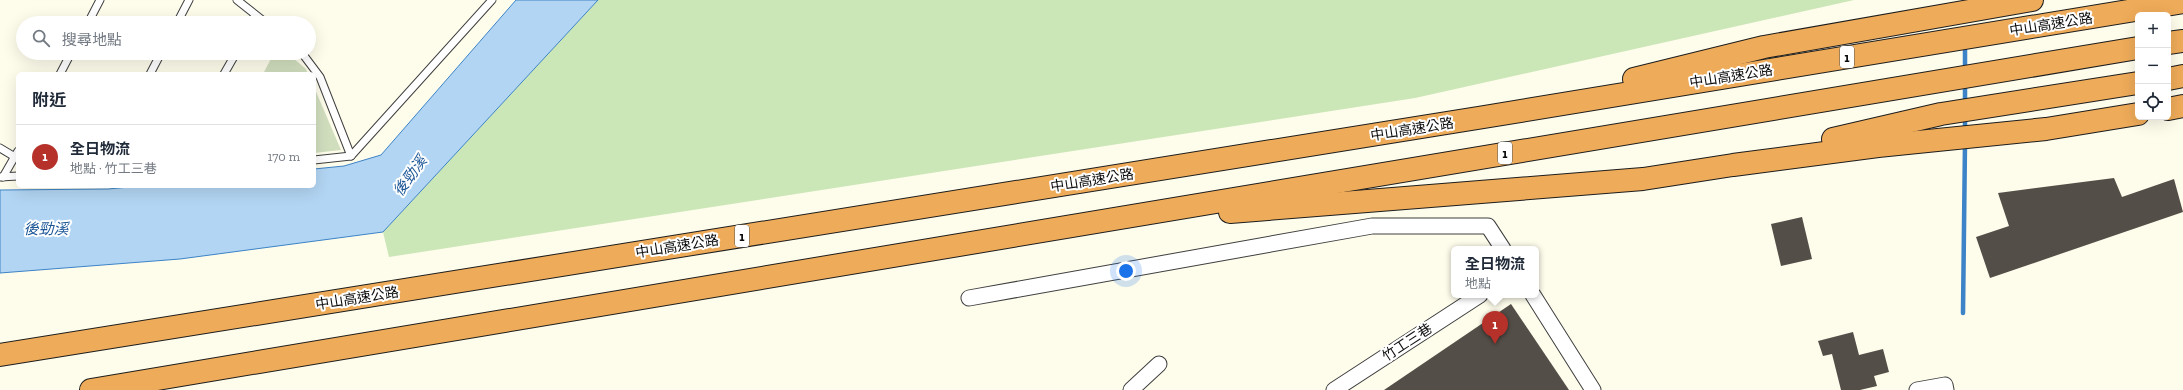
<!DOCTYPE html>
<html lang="zh-TW">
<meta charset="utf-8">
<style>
:root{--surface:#fff;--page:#f2f2f3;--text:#1f2937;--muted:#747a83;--line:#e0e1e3;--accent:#b5312a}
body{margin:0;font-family:"Zilla Slab","Noto Sans TC",serif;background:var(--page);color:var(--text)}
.controls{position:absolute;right:12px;top:12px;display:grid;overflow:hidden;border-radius:6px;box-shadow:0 4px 16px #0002}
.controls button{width:36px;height:36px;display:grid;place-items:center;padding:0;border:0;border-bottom:1px solid var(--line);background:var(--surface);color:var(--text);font:20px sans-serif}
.you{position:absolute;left:1126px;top:271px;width:14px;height:14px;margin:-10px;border:3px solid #fff;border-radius:50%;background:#1a73e8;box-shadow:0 0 0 6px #1a73e833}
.badge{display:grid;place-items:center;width:26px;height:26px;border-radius:50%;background:var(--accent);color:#fff;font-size:13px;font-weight:700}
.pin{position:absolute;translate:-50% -33px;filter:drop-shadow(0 1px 2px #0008)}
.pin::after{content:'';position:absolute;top:21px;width:14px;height:12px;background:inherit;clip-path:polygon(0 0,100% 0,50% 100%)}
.popup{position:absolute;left:1451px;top:246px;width:88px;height:52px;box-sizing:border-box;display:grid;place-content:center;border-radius:6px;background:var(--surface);filter:drop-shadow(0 1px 3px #0005);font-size:13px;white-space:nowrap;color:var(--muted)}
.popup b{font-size:15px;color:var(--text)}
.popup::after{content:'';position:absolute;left:50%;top:100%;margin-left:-8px;border:8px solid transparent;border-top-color:var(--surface)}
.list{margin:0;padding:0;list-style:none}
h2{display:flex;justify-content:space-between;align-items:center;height:52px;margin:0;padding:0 16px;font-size:17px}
h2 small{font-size:13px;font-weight:400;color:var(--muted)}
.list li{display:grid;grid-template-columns:26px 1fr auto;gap:12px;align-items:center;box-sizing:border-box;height:64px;padding:0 16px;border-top:1px solid var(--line)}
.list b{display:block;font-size:15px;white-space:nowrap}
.list p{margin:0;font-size:13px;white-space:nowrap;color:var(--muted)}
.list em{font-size:13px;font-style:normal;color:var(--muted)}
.icon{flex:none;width:22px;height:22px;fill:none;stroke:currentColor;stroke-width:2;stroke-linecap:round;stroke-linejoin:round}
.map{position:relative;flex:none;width:2183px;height:390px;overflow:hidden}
.search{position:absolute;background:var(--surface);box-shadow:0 4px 16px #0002;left:16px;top:16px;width:300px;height:44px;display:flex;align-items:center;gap:10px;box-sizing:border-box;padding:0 14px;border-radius:22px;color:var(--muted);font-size:15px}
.panel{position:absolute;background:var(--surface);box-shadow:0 4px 16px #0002;left:16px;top:72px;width:300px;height:116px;border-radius:6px}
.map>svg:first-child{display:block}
</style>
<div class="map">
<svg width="2183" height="390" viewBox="0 0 2183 390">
<rect width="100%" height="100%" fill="#fefceb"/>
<!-- green -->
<polygon fill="#cbe6b7" points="598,0 1854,0 1415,98 389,257 383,232"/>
<!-- cemetery -->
<g fill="#d1debe">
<polygon points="274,53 287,53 306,69 308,74 263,74"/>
<polygon points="314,87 341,150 314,153"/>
</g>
<!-- water -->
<polygon fill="#b2d5f3" stroke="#3c83c7" points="516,0 598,0 383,232 180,259 0,273 0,190 108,189 140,186 314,186 314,169 344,166 381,155"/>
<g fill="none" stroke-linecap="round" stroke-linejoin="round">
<!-- stream -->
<g stroke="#3c83c7" stroke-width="4.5">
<polyline points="1965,72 1965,43"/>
<polyline points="1965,104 1965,83"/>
<polyline points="1965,132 1965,115"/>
<polyline points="1963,313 1965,143"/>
</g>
</g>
<!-- building -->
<g fill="#544e48">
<polygon points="2114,178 2122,197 2174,179 2183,212 1990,278 1976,237 2009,226 1998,193"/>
<polygon points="1802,217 1812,259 1781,266 1771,224"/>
<polygon points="1511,304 1569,390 1384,390"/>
<polygon points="1853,332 1859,355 1883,349 1889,372 1874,376 1877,386 1860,390 1841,390 1832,354 1823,356 1818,341"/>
</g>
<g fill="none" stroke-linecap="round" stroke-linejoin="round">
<!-- service casing -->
<g stroke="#3f3f3f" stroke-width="9">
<g id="service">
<polyline points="237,0 266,23"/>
<polyline points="88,23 100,0"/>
<polyline points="177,23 189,0"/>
<polyline points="251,23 255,15"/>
<polyline points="302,53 320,77 351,156"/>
<polyline points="60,74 71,53"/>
<polyline points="150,74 161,53"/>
<polyline points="224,74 236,53"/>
<polyline points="0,148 15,157"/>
<polyline points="314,160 351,156 492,0"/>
<polyline points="0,177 18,176"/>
<polyline points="3,177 18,151"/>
</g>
</g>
<!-- minor casing -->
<g stroke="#3f3f3f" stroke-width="17">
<g id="minor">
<polyline points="1533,295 1593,390"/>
<polyline points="969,298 1372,226 1488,226 1503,249"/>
<polyline points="1131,390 1159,364"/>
<polyline points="1334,390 1480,295"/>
<polyline points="1917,390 1945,385 1946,390"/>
</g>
</g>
<!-- motorway casing -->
<g stroke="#1d1d1d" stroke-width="24">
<g id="motorway">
<polyline points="2168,43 2183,41"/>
<polyline points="1634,79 1764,47 2032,0"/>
<polyline points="2168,79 2183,76"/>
<polyline points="2168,109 2183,106"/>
<polyline points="1833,139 1941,114 2138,83"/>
<polyline points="1230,212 1643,179 1733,165 1878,146 2046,129 2138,114"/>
<polyline points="0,355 1484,117 2183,2"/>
<polyline points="91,390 2138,48"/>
</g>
</g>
<!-- service -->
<use href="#service" stroke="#fff" stroke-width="7"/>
<!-- minor -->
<use href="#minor" stroke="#fff" stroke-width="15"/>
<!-- motorway -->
<use href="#motorway" stroke="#eeab59" stroke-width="22"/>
</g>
<g text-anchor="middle" stroke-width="4" stroke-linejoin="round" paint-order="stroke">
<!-- shield labels -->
<g fill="#fff" stroke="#555" stroke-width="1">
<rect x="1840" y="46" width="14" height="22" rx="3"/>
<rect x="1498" y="142" width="14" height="22" rx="3"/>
<rect x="735" y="225" width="14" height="22" rx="3"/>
</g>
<g font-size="13" font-weight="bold" fill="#0c0c0c">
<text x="1847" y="62">1</text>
<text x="1505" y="158">1</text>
<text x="742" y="241">1</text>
</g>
<!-- street labels -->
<g font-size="14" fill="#0c0c0c" stroke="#fff">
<text transform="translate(2051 24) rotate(-9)" y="5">中山高速公路</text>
<text transform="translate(1731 76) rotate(-9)" y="5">中山高速公路</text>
<text transform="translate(1412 129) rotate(-9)" y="5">中山高速公路</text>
<text transform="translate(1092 180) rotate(-9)" y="5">中山高速公路</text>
<text transform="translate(677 246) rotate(-9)" y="5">中山高速公路</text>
<text transform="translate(357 298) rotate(-9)" y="5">中山高速公路</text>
<text transform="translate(1407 342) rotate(-33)" y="5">竹工三巷</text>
</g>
<!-- water labels -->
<g font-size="15" font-style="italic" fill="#1b5697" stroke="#fff">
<text transform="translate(410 176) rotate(-54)" y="5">後勁溪</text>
<text x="46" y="234">後勁溪</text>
</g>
</g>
</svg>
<div class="controls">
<button>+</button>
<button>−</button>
<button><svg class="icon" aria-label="locate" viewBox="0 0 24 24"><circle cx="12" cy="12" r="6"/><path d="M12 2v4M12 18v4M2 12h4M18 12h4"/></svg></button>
</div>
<div class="you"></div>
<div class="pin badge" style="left:1495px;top:344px">1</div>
<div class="popup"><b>全日物流</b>地點</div>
<div class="search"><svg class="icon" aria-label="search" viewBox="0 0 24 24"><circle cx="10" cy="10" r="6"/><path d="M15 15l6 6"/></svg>搜尋地點</div>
<section class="panel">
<h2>附近<small></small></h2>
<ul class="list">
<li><span class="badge">1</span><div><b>全日物流</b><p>地點 · 竹工三巷</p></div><em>170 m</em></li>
</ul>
</section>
</div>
